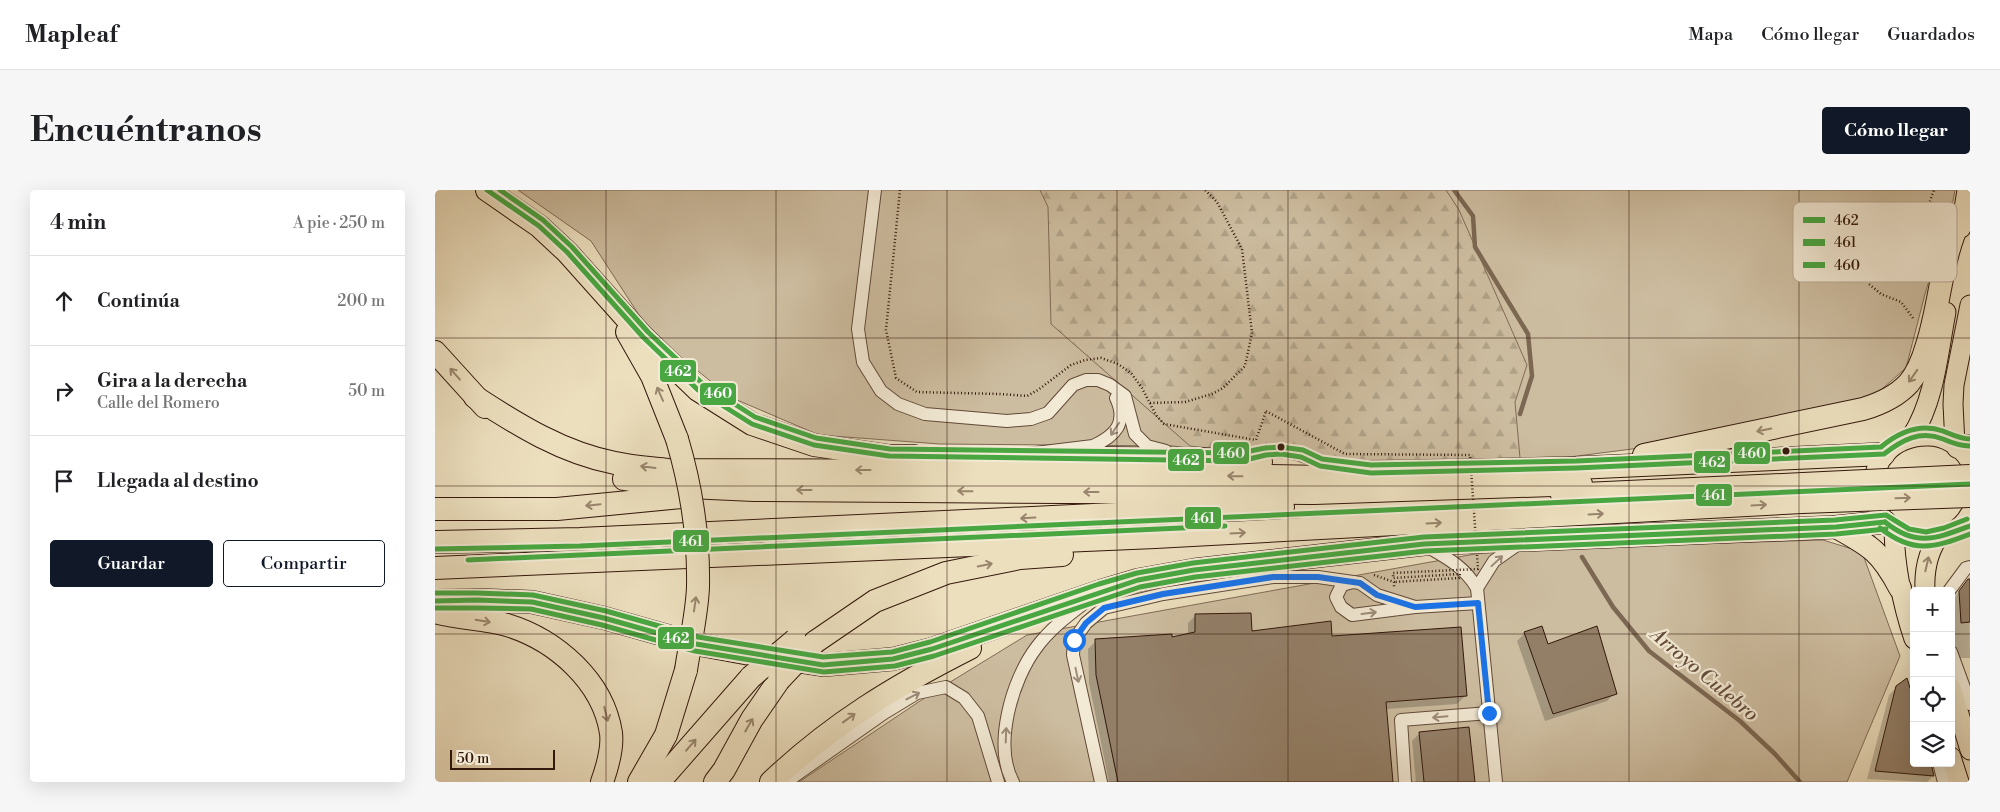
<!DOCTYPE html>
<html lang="es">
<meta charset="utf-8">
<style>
:root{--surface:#fff;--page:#f6f6f6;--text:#202124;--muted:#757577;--line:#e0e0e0;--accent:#111827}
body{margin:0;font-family:"Libre Bodoni",serif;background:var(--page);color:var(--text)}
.controls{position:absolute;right:15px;bottom:15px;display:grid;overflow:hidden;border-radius:5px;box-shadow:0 5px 20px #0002}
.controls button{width:45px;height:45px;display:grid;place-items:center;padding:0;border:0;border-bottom:1px solid var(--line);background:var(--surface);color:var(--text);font:25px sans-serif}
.scale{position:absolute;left:15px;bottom:12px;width:105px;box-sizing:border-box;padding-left:5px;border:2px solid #33180b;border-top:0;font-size:14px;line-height:18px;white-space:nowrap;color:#33180b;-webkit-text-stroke:4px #f3ead5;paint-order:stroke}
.stop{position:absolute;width:15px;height:15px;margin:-11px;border:4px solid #1a73e8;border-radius:50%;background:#fff}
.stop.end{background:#1a73e8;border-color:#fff;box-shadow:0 1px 5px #0008}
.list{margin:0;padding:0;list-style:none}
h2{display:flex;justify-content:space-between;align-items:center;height:65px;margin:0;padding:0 20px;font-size:21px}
h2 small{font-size:16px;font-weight:400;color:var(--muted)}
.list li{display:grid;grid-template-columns:32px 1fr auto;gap:15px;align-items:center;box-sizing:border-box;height:90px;padding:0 20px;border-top:1px solid var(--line)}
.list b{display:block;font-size:19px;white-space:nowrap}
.list p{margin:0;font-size:16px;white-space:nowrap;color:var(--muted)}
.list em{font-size:16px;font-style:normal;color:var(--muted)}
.actions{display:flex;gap:10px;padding:15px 20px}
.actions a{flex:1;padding:11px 0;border:1px solid var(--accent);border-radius:5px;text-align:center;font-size:18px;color:var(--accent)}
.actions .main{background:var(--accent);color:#fff}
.icon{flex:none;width:28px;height:28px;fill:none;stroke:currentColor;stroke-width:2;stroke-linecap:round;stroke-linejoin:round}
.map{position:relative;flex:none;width:1535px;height:592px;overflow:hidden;border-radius:5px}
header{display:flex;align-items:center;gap:30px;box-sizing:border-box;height:70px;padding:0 25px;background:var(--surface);border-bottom:1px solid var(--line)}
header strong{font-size:24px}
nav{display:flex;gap:28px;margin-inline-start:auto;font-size:18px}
.intro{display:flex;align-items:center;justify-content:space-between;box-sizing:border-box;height:120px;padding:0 30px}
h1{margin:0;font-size:35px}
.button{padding:12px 22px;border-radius:5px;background:var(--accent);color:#fff;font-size:18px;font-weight:700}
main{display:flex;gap:30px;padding:0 30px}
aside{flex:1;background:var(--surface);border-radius:5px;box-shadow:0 5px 20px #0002}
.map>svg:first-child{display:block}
</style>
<header>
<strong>Mapleaf</strong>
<nav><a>Mapa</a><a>Cómo llegar</a><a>Guardados</a></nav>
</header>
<div class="intro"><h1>Encuéntranos</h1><a class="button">Cómo llegar</a></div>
<main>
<aside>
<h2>4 min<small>A pie · 250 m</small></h2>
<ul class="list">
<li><svg class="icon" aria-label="ahead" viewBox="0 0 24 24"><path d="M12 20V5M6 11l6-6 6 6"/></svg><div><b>Continúa</b></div><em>200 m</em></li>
<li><svg class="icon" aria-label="right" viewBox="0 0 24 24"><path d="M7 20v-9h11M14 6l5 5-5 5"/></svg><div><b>Gira a la derecha</b><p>Calle del Romero</p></div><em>50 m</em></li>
<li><svg class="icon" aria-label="arrive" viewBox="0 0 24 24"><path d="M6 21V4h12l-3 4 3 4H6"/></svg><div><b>Llegada al destino</b></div></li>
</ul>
<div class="actions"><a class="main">Guardar</a><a>Compartir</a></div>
</aside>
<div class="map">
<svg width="1535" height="592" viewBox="0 0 1535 592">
<defs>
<pattern id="forest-firs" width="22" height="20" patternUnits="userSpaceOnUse" patternTransform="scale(1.25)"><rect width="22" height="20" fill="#cdbda0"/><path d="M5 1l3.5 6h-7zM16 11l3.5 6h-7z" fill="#b0a288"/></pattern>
</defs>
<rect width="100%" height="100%" fill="#ecdfbe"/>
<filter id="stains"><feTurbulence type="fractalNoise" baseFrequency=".004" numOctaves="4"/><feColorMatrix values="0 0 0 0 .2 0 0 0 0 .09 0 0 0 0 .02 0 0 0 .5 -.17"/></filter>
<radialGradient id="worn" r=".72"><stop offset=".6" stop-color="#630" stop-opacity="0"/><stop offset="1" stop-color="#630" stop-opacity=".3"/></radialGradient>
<!-- green -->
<g fill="#cdbda0" stroke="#806a56">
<polygon points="83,0 1520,0 1518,11 1490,104 1471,178 1440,205 1213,257 1095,272 903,272 854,257 781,262 738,256 505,254 384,245 295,207 215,142 156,51"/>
<polygon points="1388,350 1427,362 1465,466 1412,592 364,592 494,505 592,445 1062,360"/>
</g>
<!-- forest -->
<polygon fill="url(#forest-firs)" stroke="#806a56" points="605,0 1011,0 1024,20 1092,175 1080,212 1085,268 895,271 755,256 616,134 613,17"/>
<!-- shadow -->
<g fill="#0003">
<polygon points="1534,390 1535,468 1521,468 1517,410"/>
<polygon points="761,425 816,442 895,447 1030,506 1022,514 951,519 957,592 674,592 654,493 653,459 661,451 736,449 753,445 753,433"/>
<polygon points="1090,443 1180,503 1172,511 1110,531 1082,451"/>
<polygon points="1462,497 1479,573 1498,586 1492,592 1432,589 1454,505"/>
<polygon points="985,543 1038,592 981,592 977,551"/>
</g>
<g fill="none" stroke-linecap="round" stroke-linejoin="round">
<!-- stream -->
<g stroke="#7c6752" stroke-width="4.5">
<polyline points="1019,0 1038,26 1040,57 1093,144 1097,186 1085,224"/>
<polyline points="1147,367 1178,417 1214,461 1305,531 1340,564 1365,592"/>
</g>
</g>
<!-- building -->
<g fill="#937f68" stroke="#33180b">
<polygon points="1533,389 1535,389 1535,432 1526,433 1524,401"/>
<polygon points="816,423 817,441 896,431 897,446 1026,437 1032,506 951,512 958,592 683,592 661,485 660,449 737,444 737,447 760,442 760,424"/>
<polygon points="1107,436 1113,454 1162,436 1182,504 1118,524 1089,442"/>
<polygon points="1472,488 1479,511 1479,573 1496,573 1499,586 1440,581 1461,496"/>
<polygon points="1034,537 1040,592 989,592 984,542"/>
</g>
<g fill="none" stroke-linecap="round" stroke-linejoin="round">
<!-- service casing -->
<g stroke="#614a38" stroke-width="8">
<path id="service" d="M 826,266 C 847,261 867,267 885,276"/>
</g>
<!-- minor casing -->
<g stroke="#614a38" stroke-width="14">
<g id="minor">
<polyline points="440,0 423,139 428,172 446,201 463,214 490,224 572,231 596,229 613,223 638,195 651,190 663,190 675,195 690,206 700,244 712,256 731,261"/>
<path d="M 559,268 L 658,256 C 680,246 693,233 681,208"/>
<path d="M 993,357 C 1014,369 1029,377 1042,398 L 1061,592"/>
<polyline points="918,392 907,395 901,407 906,417 917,425 980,417 1043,413"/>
<polyline points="1042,398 1059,371 1086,352"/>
<polyline points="1514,401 1531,378 1535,377"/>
<polyline points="1516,462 1535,514"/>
<polyline points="1504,573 1509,592"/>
<polyline points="351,592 449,523 482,503 511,497 529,508 543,526 563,592"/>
<path d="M 578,592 C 558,555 577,490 601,458 C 614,440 631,427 648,414"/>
<polyline points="666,592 638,465 639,450 651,433 669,418 728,404 838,387 883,387 925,393 942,405 980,417"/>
<polyline points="970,592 966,530 1054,523"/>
</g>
</g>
<!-- primary casing -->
<g stroke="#33180b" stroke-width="21">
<g id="primary">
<polyline points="1526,38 1532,0"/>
<path d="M 1477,246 C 1500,209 1503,164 1511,122"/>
<polyline points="1520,254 1518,214 1519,195 1535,115"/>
<path d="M 1535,271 C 1526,256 1509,245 1491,246 C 1418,248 1425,350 1488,349 C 1508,349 1525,342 1535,324"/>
<path d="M 1459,340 C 1460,378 1467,413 1479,449"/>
<path d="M 1490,401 C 1489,382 1492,365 1502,349"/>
<polyline points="1516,498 1535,560"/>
<polyline points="1516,567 1524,592"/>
</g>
</g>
<!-- motorway casing -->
<g stroke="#33180b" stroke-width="24">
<g id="motorway">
<polyline points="52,0 104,36 132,62 208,147 263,200 317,234 379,255 454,266 479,266"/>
<polyline points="192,142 217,186 242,249"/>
<polyline points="0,162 50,217"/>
<path d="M 40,207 C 83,235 128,263 180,273 C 197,277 216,278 233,280 L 562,281 L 891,287 L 936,283 L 1141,278 L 1449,264"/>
<polyline points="1523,257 1535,256"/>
<path d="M 1209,265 L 1428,219 C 1445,214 1462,206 1474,193 C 1483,182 1488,169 1492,155 C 1506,112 1506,64 1528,24"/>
<polyline points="643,268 760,269 826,272"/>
<polyline points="189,289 232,296 319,300 631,302 879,303 1146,294"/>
<polyline points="1127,305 1368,294"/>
<polyline points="0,319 122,319 246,307"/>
<path d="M 1401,337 C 1436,356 1446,362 1465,398"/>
<polyline points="0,352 145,349 659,325 848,317"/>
<polyline points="0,378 720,347 1367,312"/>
<polyline points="0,411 42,410 97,412 169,428 261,454 315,464 388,475 458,469 497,459 666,401 703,390 759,380 989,354 1401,337 1450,332"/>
<path d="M 0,422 C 23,429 49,428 72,435 C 121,450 168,491 176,543 C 178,559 172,578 167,592"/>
<polyline points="380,452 440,411 511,383 585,368 627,365"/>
<polyline points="204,592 231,545 251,480"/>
<polyline points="224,592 316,487"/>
<polyline points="280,592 289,580 317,529 344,490"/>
<path d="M 336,592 C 397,534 460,496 535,458"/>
</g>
</g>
<!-- path -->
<g stroke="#33180b" stroke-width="2.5" stroke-dasharray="1 2.5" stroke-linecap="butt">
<polyline points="465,0 451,140 461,188 482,202 564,204 592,206 603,200 636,175 650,170 666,168 683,174 696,183 707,198 721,225 729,234 821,250 831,221"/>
<polyline points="1478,128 1466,112 1446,104 1434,94 1431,79 1437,67 1484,42 1499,0"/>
<polyline points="715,213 750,212 777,204 788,198 810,176 817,143 807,59 782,12 770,0"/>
<polyline points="939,385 959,392 959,397"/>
</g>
<!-- service -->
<use href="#service" stroke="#f3ead5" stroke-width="6"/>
<!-- minor -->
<use href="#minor" stroke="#f3ead5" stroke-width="12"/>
<!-- primary -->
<use href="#primary" stroke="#ecdfbe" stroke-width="19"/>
<!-- motorway -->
<use href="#motorway" stroke="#ecdfbe" stroke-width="22"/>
<!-- motorway-bridge casing -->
<g stroke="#33180b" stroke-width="24" stroke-linecap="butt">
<g id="motorway-bridge">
<path d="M 242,249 C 256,296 264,347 263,397 C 262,424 255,453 251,480"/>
<polyline points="1368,294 1535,286"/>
<polyline points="1367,312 1535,306"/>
<polyline points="316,487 360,450"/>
<polyline points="344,490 380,452"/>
</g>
</g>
<!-- path-bridge -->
<polyline stroke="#33180b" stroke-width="2.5" stroke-dasharray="1 2.5" stroke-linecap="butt" points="831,221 910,264 1035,265 1043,379 958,383 958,388 1025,384 1024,388 959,392"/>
<!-- motorway-bridge -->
<use href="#motorway-bridge" stroke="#ecdfbe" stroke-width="22"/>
<!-- bus-1 casing -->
<g stroke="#f3ead5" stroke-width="9">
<g id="bus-1">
<path d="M 52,0 L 104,36 L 132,62 L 208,147 L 263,200 L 317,234 L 379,255 L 454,266 L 806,271 L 831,265 L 846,264 L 866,267 L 885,276 L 936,283 L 1141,278 L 1449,264 C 1467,250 1485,240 1508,249 C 1517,253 1525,256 1535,256"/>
<path d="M 1450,332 C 1481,357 1500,349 1535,336"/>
<polyline points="0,411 42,410 97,412 169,428 261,454 388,475 458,469 497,459 703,390 759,380 989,354 1401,337 1450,332"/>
</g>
</g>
<!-- bus-2 casing -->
<g stroke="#f3ead5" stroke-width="9">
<g id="bus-2">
<path d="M 1445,338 C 1478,364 1499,358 1535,344"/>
<polyline points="0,359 145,356 1535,294"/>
<polyline points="0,418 42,418 96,419 167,435 260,461 389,482 460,476 499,466 705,397 760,387 990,361 1401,344 1451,339"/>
</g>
</g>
<!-- bus-3 casing -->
<g stroke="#f3ead5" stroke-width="9">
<g id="bus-3">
<path d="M 65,0 L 108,30 L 137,57 L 213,142 L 268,194 L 320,227 L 381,248 L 455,259 L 805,263 L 830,258 L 846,257 L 868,260 L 887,269 L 936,275 L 1141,271 L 1446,257 C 1464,242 1485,233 1508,241 C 1518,245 1525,249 1535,249"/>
<polyline points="33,370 790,336"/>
<polyline points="0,403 42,403 98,405 171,421 263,447 388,467 457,462 495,452 664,394 702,383 758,373 989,347 1400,330 1451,325 1474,339 1491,342 1509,338 1532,329"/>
</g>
</g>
<!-- bus-1 -->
<use href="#bus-1" stroke="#48a741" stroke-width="5"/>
<!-- bus-2 -->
<use href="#bus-2" stroke="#48a741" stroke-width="5"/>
<!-- bus-3 -->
<use href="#bus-3" stroke="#48a741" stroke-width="5"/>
</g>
<!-- one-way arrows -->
<defs><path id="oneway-shaft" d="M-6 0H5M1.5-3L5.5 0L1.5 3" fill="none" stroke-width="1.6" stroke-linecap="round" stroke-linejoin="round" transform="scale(1.25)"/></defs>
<g stroke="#99856d">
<use href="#oneway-shaft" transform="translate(20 184) rotate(-131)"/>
<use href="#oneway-shaft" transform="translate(1478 186) rotate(125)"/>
<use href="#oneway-shaft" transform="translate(225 204) rotate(-114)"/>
<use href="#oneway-shaft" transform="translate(1329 240) rotate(168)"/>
<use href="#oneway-shaft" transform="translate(213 277) rotate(-173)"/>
<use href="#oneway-shaft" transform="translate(428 280) rotate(-180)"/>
<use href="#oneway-shaft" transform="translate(800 286) rotate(-179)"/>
<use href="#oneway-shaft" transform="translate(369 300) rotate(180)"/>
<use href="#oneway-shaft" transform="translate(530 301) rotate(-179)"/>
<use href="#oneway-shaft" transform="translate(656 302) rotate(-180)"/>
<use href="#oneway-shaft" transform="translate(1468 308) rotate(-2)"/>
<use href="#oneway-shaft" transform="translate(158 315) rotate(174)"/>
<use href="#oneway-shaft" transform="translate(1324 315) rotate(-3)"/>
<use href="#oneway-shaft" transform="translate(1161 324) rotate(-3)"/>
<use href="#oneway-shaft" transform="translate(593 328) rotate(177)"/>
<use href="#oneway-shaft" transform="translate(999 333) rotate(-3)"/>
<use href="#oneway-shaft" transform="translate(803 343) rotate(-3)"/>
<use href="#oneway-shaft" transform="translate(1492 374) rotate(-77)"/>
<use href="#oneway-shaft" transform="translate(550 375) rotate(-11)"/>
<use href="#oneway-shaft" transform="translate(260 414) rotate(-82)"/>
<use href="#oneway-shaft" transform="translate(48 431) rotate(10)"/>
<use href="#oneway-shaft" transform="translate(171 524) rotate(76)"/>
<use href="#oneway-shaft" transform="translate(414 528) rotate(-36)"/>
<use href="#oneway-shaft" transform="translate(314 535) rotate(-60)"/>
<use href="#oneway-shaft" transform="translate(256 555) rotate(-49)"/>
</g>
<g stroke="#9d8c7a">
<use href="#oneway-shaft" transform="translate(680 239) rotate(124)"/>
<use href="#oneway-shaft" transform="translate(1062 371) rotate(-43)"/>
<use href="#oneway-shaft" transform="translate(934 423) rotate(-7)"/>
<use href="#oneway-shaft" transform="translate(642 485) rotate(78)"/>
<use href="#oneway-shaft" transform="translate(478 506) rotate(-27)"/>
<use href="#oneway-shaft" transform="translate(1005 527) rotate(175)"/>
<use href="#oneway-shaft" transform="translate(571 545) rotate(-88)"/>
</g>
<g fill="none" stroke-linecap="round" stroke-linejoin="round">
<!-- route -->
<polyline stroke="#1a73e8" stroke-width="6" points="639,450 651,433 669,418 728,404 838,387 883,387 925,393 942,405 980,417 1043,413 1054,523"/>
</g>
<!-- grid -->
<path fill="none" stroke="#33180b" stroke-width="1" stroke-opacity="0.55" d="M 171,0 L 171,592M 341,0 L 341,592M 512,0 L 512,592M 682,0 L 682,592M 853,0 L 853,592M 1023,0 L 1023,592M 1194,0 L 1194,592M 1364,0 L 1364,592M 0,148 L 1535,148M 0,296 L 1535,296M 0,444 L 1479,444M 1516,444 L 1535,444"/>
<!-- markers -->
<g fill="#33180b" stroke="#f3ead5" stroke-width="2">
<circle cx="846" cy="257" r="4.5"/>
<circle cx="1351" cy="261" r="4.5"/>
</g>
<g text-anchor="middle" stroke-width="4.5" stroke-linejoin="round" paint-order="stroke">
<!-- water labels -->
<g font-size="20" font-style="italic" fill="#644c3a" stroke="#f3ead5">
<text transform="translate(1270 484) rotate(40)" y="7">Arroyo Culebro</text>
</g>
</g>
<!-- legend -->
<rect x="1358" y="12" width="164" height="80" rx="8" fill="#f3ead5" stroke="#b9ab98" stroke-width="1"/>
<rect x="1368" y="27" width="22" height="6" fill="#48a741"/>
<rect x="1368" y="49" width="22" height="7" fill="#48a741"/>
<rect x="1368" y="72" width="22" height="6" fill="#48a741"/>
<g font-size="14" fill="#33180b">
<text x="1399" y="35">462</text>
<text x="1399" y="57">461</text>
<text x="1399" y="80">460</text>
</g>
<g stroke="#f3ead5" stroke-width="2">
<rect x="224" y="169" width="38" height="24" rx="5" fill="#48a741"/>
<rect x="264" y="192" width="38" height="24" rx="5" fill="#48a741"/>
<rect x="777" y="251" width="38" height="24" rx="5" fill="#48a741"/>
<rect x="1298" y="251" width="38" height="24" rx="5" fill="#48a741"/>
<rect x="732" y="258" width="38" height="24" rx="5" fill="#48a741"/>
<rect x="1258" y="260" width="38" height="24" rx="5" fill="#48a741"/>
<rect x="1260" y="293" width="38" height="24" rx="5" fill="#48a741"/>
<rect x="749" y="316" width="38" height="24" rx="5" fill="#48a741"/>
<rect x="237" y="339" width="38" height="24" rx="5" fill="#48a741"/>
<rect x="222" y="436" width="38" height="24" rx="5" fill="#48a741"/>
</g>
<g font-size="14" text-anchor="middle" font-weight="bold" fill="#fff">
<text x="243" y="186">462</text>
<text x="283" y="208">460</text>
<text x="796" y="268">460</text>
<text x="1317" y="268">460</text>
<text x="751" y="275">462</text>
<text x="1277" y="277">462</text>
<text x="1279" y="310">461</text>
<text x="768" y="333">461</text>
<text x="256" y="356">461</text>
<text x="241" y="453">462</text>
</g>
<rect width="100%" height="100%" filter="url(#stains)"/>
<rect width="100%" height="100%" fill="url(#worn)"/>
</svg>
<div class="controls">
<button>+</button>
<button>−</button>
<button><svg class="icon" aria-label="locate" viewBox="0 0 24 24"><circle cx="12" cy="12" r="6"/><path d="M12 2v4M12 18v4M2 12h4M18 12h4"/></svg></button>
<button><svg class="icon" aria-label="layers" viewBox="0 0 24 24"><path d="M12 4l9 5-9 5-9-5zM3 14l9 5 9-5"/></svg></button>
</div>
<div class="scale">50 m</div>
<div class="stop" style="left:639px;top:450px"></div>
<div class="stop end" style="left:1054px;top:523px"></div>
</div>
</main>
